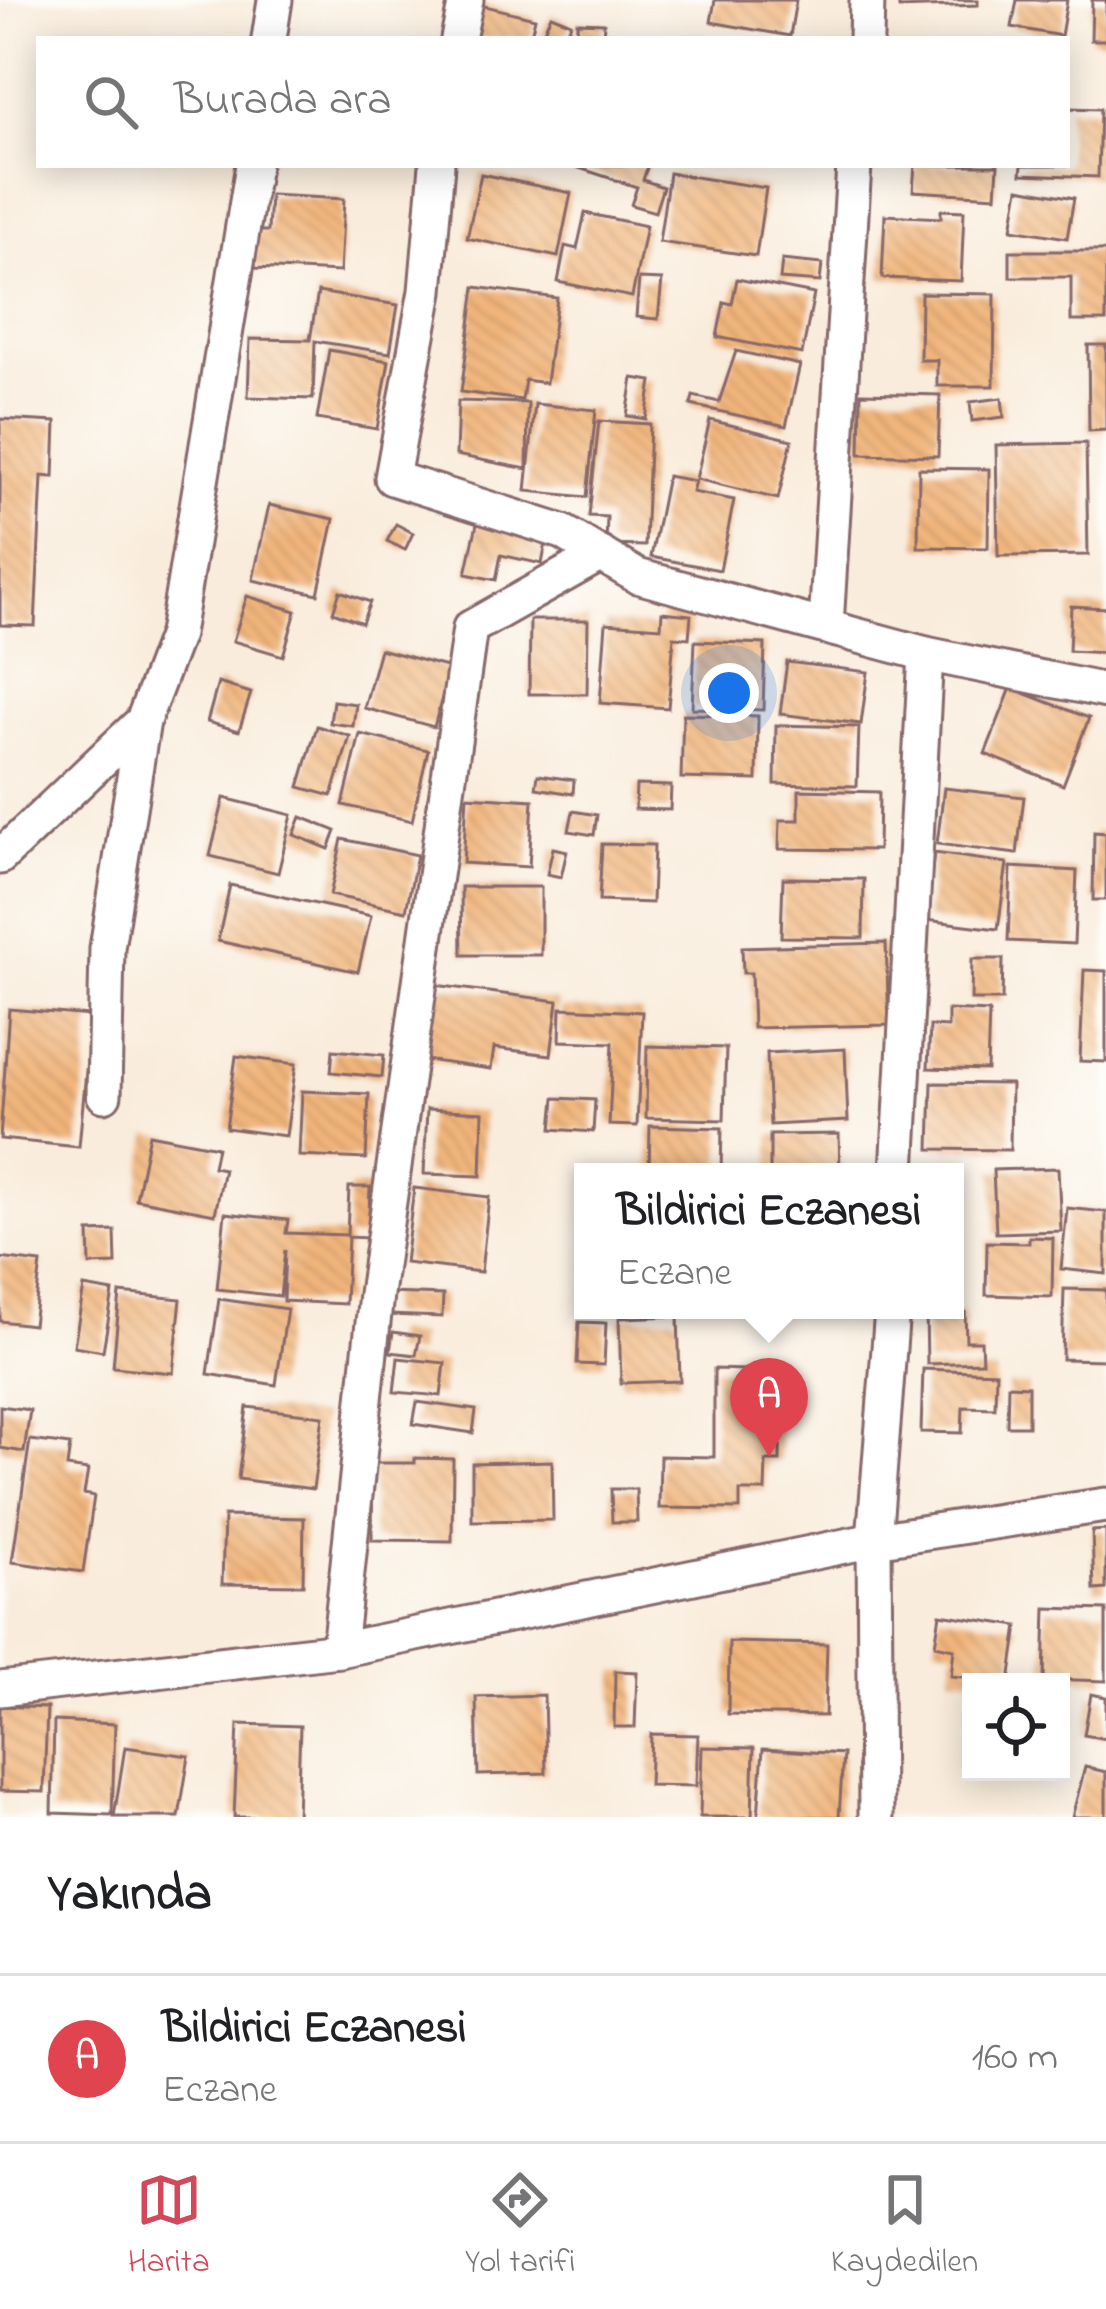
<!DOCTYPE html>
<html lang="tr">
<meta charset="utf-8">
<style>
:root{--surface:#fff;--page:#f2f2f2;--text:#202124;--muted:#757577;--line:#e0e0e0;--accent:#d1495b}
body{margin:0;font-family:"Indie Flower",sans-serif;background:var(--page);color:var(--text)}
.controls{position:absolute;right:36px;bottom:36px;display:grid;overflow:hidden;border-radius:0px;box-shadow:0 6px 30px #0003}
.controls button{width:108px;height:108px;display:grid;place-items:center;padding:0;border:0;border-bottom:3px solid var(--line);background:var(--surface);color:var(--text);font:60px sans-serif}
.you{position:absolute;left:729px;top:693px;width:42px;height:42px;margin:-30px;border:9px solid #fff;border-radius:50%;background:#1a73e8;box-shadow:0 0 0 18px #1a73e833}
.badge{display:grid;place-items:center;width:78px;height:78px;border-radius:50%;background:var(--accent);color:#fff;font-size:39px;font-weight:700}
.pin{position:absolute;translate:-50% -99px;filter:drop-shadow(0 3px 6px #0008)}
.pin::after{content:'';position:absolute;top:63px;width:42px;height:36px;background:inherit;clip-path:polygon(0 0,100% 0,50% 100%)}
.popup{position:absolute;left:574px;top:1163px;width:390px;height:156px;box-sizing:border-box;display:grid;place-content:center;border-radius:0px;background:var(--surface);filter:drop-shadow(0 3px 9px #0005);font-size:39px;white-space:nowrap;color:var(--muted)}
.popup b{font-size:45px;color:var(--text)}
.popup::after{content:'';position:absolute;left:50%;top:100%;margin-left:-24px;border:24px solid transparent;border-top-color:var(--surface)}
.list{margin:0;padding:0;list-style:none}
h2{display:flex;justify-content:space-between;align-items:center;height:156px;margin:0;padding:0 48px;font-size:51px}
h2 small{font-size:39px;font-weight:400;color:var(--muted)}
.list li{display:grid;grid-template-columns:78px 1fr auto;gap:36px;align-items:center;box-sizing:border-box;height:168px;padding:0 48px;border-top:3px solid var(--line)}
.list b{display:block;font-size:45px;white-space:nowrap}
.list p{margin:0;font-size:39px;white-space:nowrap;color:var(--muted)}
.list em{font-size:39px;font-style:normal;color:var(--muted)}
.icon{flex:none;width:66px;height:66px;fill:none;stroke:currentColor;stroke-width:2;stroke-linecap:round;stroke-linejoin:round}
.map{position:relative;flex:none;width:1106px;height:1817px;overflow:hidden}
.search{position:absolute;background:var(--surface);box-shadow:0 6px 30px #0003;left:36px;right:36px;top:36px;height:132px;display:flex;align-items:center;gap:30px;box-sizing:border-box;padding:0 42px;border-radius:0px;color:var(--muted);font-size:45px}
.sheet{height:324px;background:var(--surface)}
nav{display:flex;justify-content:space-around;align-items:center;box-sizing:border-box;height:168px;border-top:3px solid var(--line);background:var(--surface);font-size:33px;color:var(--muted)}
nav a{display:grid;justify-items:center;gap:6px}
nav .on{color:var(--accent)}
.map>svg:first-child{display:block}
</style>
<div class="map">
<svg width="1106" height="1817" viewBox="0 0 1106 1817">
<defs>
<pattern id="building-back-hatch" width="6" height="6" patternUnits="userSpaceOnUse" patternTransform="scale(3)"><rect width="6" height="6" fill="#f1b57b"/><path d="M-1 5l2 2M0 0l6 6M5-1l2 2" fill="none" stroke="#d09b6a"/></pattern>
</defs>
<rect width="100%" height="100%" fill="#fdfcf7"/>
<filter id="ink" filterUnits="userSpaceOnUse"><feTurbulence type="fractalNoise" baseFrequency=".00833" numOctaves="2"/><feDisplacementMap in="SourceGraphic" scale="24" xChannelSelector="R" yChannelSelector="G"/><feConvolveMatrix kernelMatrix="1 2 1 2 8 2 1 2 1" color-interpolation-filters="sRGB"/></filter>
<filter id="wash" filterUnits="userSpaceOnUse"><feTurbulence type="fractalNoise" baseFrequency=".004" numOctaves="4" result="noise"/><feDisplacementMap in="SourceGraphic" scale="48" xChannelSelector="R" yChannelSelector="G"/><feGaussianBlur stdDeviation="2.7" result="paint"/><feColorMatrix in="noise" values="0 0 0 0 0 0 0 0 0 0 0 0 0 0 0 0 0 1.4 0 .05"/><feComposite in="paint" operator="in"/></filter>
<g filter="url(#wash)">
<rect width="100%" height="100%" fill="#f9ecdc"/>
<g id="blocks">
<!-- building -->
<g fill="url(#building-back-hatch)">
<polygon points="715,0 796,0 790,36 711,22"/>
<polygon points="899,0 978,0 978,5 899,8"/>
<polygon points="1017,0 1067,0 1061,36 1012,27"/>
<polygon points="1092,0 1106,0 1106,40 1091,40"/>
<polygon points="476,4 535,18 530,39 468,39"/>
<polygon points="551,15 571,23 564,39 540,39"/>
<polygon points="577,22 604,23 603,39 577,39"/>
<polygon points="1067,108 1100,109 1098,177 1021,174 1022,165 1067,165"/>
<polygon points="570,165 648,165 643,180 663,187 655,212 631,205 637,187"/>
<polygon points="915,165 998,165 996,196 913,191"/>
<polygon points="669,173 766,188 756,256 659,242"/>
<polygon points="481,174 571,193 558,257 467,238"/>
<polygon points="1019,188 1074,198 1067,238 1012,229"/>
<polygon points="270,195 344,199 340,272 255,268 257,231 268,231"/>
<polygon points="941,210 964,211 961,281 882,278 885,215 941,218"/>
<polygon points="585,213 646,226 632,297 558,282 565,246 577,249"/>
<polygon points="1010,251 1106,251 1106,321 1071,321 1071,277 1010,277"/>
<polygon points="782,260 822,264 820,282 780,279"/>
<polygon points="639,279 662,280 658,319 636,317"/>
<polygon points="737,279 814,294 802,354 717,337 724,302 732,304"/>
<polygon points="475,287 557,298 546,383 525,380 522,400 461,392"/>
<polygon points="318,292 398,305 390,353 315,341 313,399 248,397 250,339 310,340"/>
<polygon points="921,293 995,294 994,386 937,386 937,360 920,360"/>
<polygon points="1088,345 1106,345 1106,430 1089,431"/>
<polygon points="329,350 389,361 377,429 317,419"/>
<polygon points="736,351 800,365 786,426 691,405 693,396 719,402"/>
<polygon points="633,378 652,381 646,419 627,416"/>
<polygon points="861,393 940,395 938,456 860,454"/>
<polygon points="1002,398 1004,417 972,421 970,402"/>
<polygon points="458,401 528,403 527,469 456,455"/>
<polygon points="535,404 596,410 587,497 526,491"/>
<polygon points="0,419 56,422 54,477 42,476 35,626 0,625"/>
<polygon points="710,420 792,440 778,499 696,479"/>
<polygon points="599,421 650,424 645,546 606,545 607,517 589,516"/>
<polygon points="1086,443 1088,555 998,556 996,445"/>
<polygon points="919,468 989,469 988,548 918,547"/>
<polygon points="667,476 695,481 692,492 734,500 720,570 651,557"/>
<polygon points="269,505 334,519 318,594 253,580"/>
<polygon points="396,524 413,533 405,550 387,541"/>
<polygon points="477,524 547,538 542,564 501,555 496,580 466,574"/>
<polygon points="340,591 370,602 362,623 333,612"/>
<polygon points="247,596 296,611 283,656 233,641"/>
<polygon points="1071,606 1106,608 1106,653 1069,651"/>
<polygon points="662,612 691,615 689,638 674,637 668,708 600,703 606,623 661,627"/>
<polygon points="530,620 588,620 587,694 529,694"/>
<polygon points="695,641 765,644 763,710 692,708"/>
<polygon points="380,649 450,668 434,727 364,708"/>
<polygon points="787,662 868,672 861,724 780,714"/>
<polygon points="218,683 251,693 239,731 207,722"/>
<polygon points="1011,688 1089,718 1063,785 985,754"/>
<polygon points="333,701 356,704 353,726 330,723"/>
<polygon points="683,714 758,716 757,780 681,778"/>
<polygon points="776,725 859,727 857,786 775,784"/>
<polygon points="317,726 350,736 332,796 299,787"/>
<polygon points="360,734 428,750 412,821 343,805"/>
<polygon points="538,775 574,780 573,794 536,788"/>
<polygon points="636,785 671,786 670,810 635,809"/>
<polygon points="944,788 1024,797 1017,854 937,844"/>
<polygon points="799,790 879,792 878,850 779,849 780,820 799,820"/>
<polygon points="467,796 533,800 529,867 463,863"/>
<polygon points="224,798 292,815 278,873 210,856"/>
<polygon points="573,811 597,815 594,835 569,831"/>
<polygon points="301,817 336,831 329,849 294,835"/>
<polygon points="1094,832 1106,833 1106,900 1093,900"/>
<polygon points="342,839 417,855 406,911 330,895"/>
<polygon points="602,844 654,845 652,903 599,901"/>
<polygon points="553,848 567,851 561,877 547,874"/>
<polygon points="934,853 1007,863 998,929 926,920"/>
<polygon points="1011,867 1077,871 1074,944 1008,941"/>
<polygon points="783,878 864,879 863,938 781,937"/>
<polygon points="230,885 371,916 358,972 218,941"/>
<polygon points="461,887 541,887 541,955 462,955"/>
<polygon points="886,943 889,1025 753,1028 751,973 743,973 742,947"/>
<polygon points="972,959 1003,959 1002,1000 971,1000"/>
<polygon points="1084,970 1106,971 1106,1062 1080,1061"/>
<polygon points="435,985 558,1001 551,1055 494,1048 491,1069 425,1060"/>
<polygon points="561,1008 642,1012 637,1126 609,1125 613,1043 560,1041"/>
<polygon points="9,1009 91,1016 79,1147 0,1139"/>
<polygon points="948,1010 989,1012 987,1070 928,1068 930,1026 948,1027"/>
<polygon points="647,1046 726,1048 724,1120 646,1118"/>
<polygon points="845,1049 848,1121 770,1125 767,1053"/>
<polygon points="333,1050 384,1055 382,1077 331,1072"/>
<polygon points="236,1056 296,1064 286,1136 226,1128"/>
<polygon points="932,1083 1011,1084 1010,1150 930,1149"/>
<polygon points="302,1091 369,1094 366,1159 299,1156"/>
<polygon points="555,1098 595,1100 593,1132 552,1129"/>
<polygon points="427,1109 483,1112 481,1176 424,1174"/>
<polygon points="650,1126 722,1128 721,1172 649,1172"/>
<polygon points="149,1134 217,1147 213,1167 224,1169 215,1214 136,1199"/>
<polygon points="839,1134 840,1172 770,1172 770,1135"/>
<polygon points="1058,1168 1061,1231 996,1233 993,1170"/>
<polygon points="349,1187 370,1187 368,1238 348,1237 345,1304 283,1301 285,1250 280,1296 217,1289 225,1213 288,1220 286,1233 347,1235"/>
<polygon points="414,1188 489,1197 481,1272 405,1263"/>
<polygon points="1067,1208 1106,1212 1106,1274 1061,1269"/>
<polygon points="115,1231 116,1264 90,1265 89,1232"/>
<polygon points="1029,1237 1053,1238 1052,1297 986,1295 987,1242 1029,1243"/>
<polygon points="0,1258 41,1263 33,1325 0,1321"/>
<polygon points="84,1287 113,1292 103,1351 74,1346"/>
<polygon points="1064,1289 1106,1290 1106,1360 1062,1359"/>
<polygon points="120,1293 181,1299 173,1373 113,1367"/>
<polygon points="389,1293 443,1295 442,1317 388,1315"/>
<polygon points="219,1299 287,1309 276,1385 208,1374"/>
<polygon points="965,1312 966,1341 981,1341 982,1362 927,1364 926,1313"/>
<polygon points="678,1316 680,1381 621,1383 619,1318"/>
<polygon points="579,1322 606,1323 604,1365 577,1364"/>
<polygon points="393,1332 420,1336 416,1355 390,1352"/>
<polygon points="398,1358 445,1363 441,1396 394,1392"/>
<polygon points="714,1369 781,1371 780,1461 766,1461 765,1491 740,1491 740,1509 659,1508 660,1456 714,1457"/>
<polygon points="923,1369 996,1372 995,1408 963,1407 962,1433 921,1432"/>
<polygon points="1008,1385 1028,1386 1028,1426 1007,1426"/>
<polygon points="417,1402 476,1410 473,1433 413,1424"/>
<polygon points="0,1406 30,1410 24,1452 0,1448"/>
<polygon points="247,1407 323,1416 313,1489 238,1479"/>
<polygon points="30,1440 70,1445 67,1467 88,1470 84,1494 94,1496 83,1572 12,1562"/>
<polygon points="415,1458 453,1459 452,1541 372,1540 373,1463 415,1463"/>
<polygon points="552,1461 553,1520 472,1521 472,1463"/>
<polygon points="611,1489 636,1489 637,1522 612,1522"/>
<polygon points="224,1516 304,1518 303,1585 222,1584"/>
<polygon points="1106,1530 1106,1589 1094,1590 1092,1531"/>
<polygon points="1046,1608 1106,1610 1106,1681 1044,1679"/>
<polygon points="940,1614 1018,1626 1010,1682 951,1676 954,1649 935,1645"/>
<polygon points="729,1642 827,1644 825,1716 728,1714"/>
<polygon points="615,1671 637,1672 635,1727 614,1727"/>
<polygon points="1091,1694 1106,1697 1106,1739 1084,1735"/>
<polygon points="544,1695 546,1773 478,1775 476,1697"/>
<polygon points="0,1706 47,1708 44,1792 0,1791"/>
<polygon points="54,1721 115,1724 112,1815 52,1813"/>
<polygon points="238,1724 300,1726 297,1817 234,1817"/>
<polygon points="651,1734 698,1735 696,1786 649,1785"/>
<polygon points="125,1747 189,1756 179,1817 114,1817"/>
<polygon points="702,1747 754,1748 752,1817 700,1817"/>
<polygon points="763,1749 843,1754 839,1817 758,1817"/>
<polygon points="1085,1767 1106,1772 1106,1817 1072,1817"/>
</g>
</g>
</g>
<g filter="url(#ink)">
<use href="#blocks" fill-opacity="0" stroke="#876769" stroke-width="3"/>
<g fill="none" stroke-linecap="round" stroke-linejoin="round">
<!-- minor casing -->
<g stroke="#876769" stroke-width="39">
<g id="minor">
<polyline points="269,39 275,0"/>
<polyline points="458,39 466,0"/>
<polyline points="866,39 867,0"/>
<polyline points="437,165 426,291 392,478 563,532 637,576 926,654 1106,691"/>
<polyline points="826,626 854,165"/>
<polyline points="0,857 143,721 176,634 253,165"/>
<polyline points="104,1095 107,948 143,721"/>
<polyline points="898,1172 926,654"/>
<polyline points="339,1650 376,1294 470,628 601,554"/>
<polyline points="0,1689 339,1650 874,1540 1106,1505"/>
<polyline points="876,1817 874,1540 892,1310"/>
</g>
</g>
<!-- minor -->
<use href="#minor" stroke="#fff" stroke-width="33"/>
</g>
</g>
</svg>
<div class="controls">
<button><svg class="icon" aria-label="locate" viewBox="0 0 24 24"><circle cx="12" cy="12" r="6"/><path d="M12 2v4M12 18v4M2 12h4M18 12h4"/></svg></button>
</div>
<div class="you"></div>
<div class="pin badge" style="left:769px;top:1457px;background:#e0444e">A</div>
<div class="popup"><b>Bildirici Eczanesi</b>Eczane</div>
<div class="search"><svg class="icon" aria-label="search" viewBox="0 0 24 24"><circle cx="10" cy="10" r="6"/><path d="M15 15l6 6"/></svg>Burada ara</div>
</div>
<section class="sheet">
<h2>Yakında<small></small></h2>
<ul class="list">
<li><span class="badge" style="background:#e0444e">A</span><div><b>Bildirici Eczanesi</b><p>Eczane</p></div><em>160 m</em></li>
</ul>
</section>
<nav>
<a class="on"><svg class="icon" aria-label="map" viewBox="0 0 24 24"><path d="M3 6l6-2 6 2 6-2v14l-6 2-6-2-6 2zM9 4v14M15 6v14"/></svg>Harita</a>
<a><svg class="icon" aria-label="directions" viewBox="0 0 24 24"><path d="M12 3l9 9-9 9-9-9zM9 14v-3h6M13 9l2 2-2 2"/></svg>Yol tarifi</a>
<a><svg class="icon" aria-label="saved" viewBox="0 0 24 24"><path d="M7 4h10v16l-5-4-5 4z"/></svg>Kaydedilen</a>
</nav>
